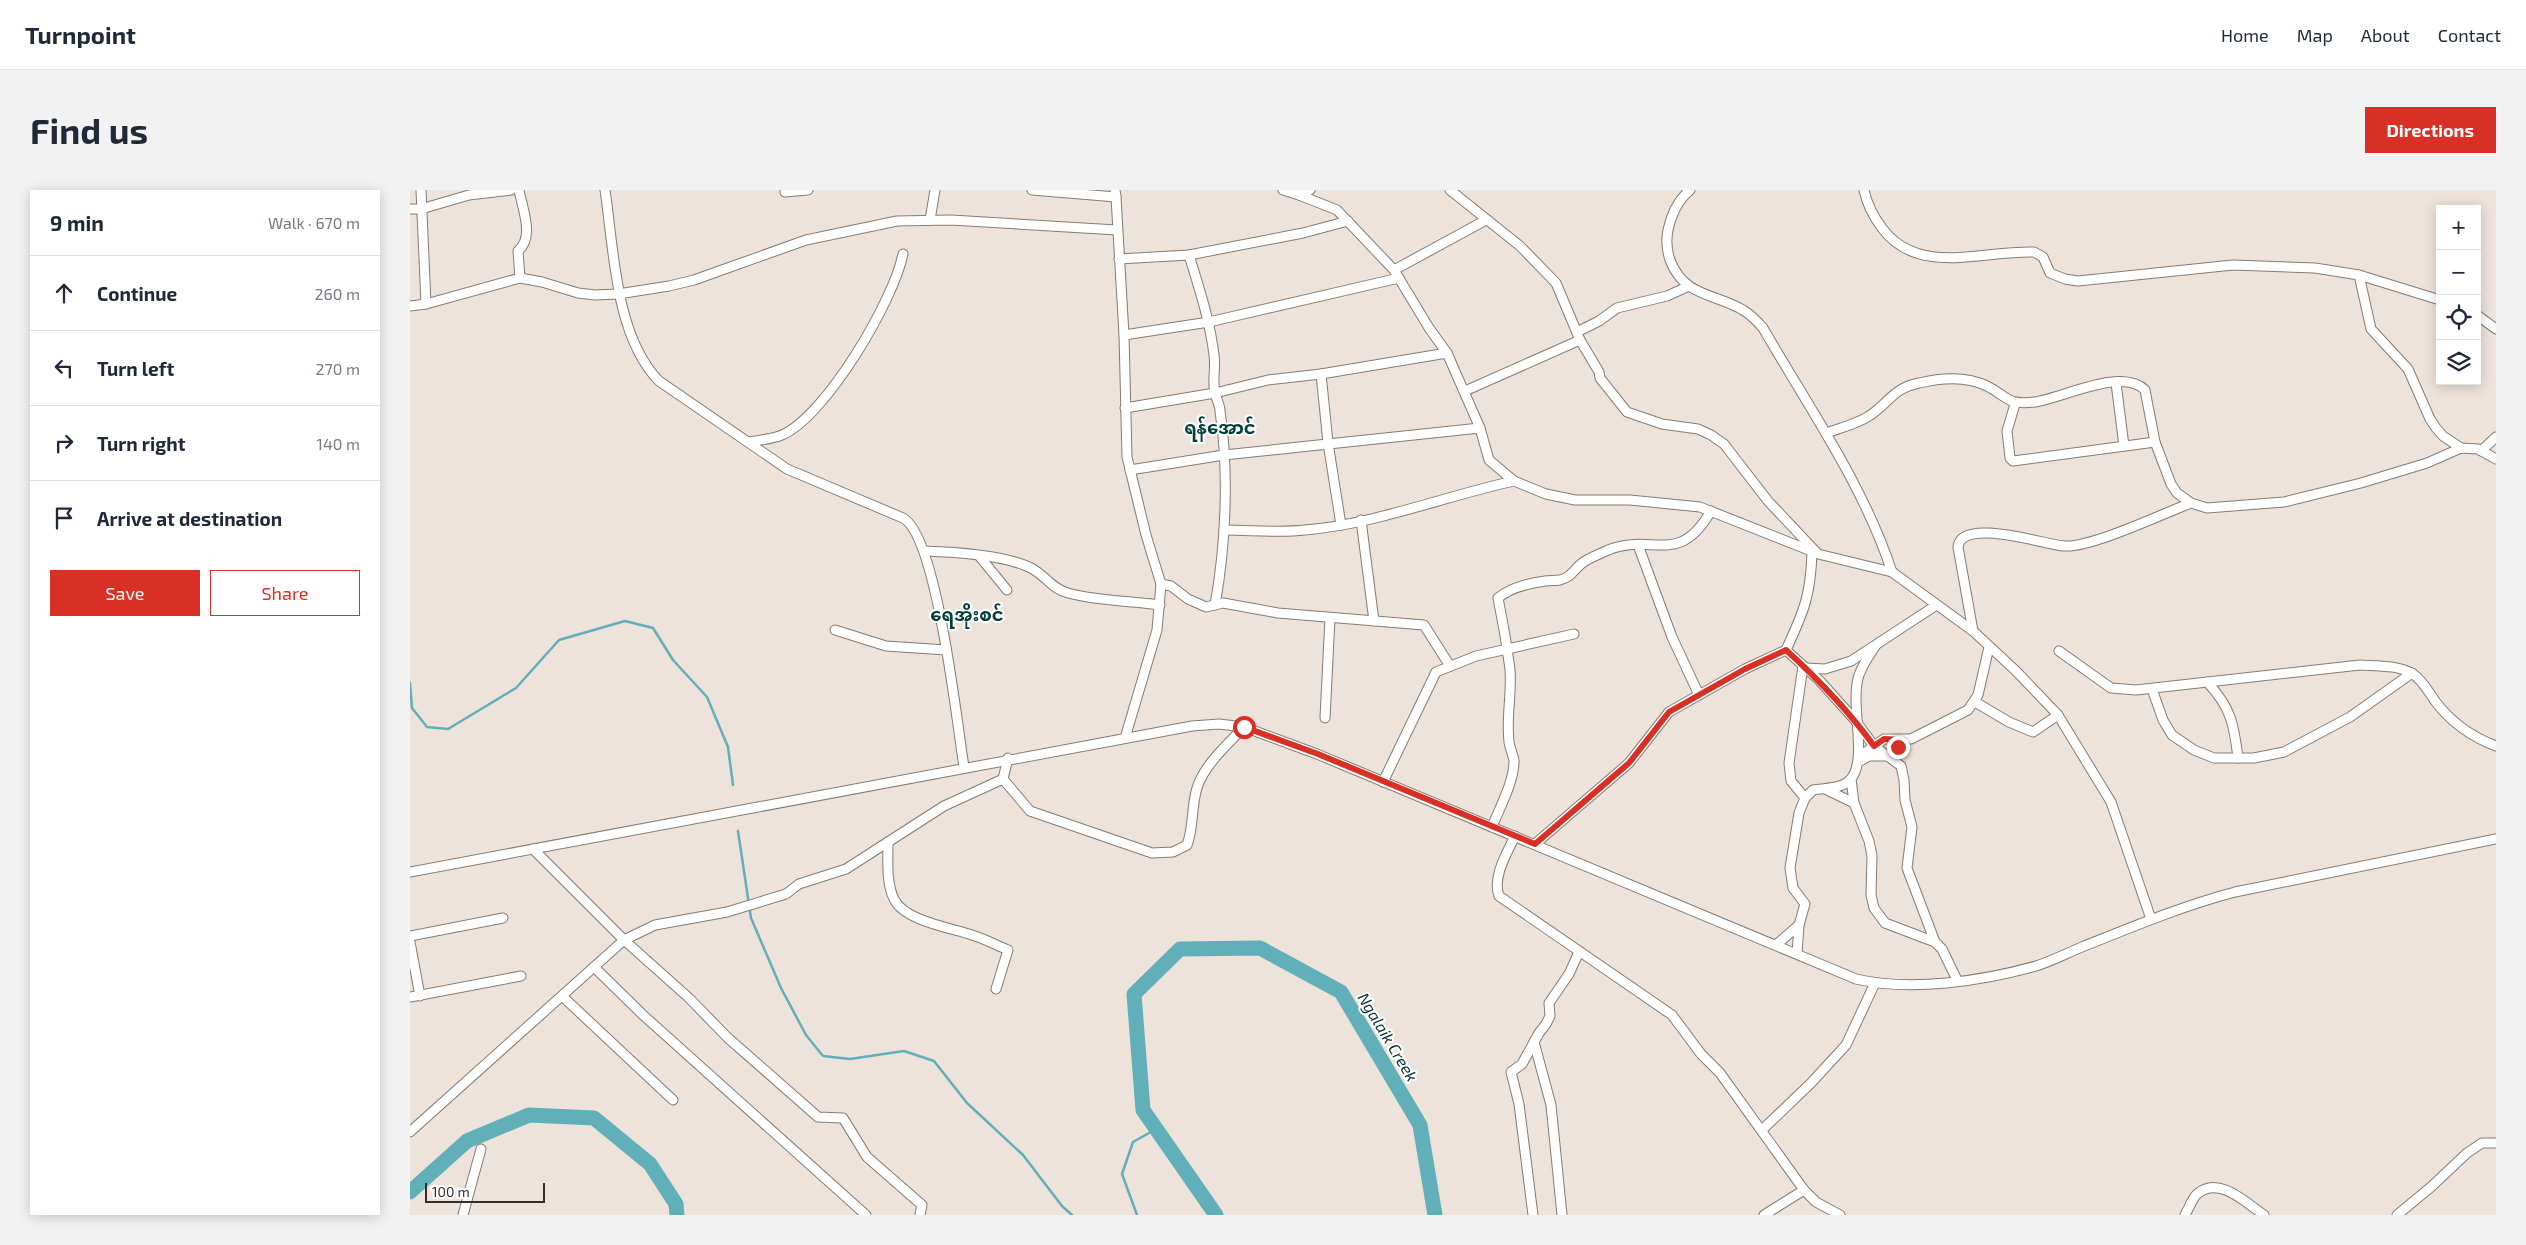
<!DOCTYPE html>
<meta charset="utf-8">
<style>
:root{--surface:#fff;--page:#f2f2f3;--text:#1f2937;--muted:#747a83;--line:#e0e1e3;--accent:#d93025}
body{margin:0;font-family:"Exo 2","Noto Sans Myanmar",sans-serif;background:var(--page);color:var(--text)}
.controls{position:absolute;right:15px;top:15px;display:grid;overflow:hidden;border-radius:0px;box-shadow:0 2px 12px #0003}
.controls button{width:45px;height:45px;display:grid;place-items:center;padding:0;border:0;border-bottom:1px solid var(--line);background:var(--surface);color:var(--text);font:25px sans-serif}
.scale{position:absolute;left:15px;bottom:12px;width:120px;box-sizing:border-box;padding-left:5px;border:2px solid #322e2b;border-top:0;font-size:14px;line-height:18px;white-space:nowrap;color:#322e2b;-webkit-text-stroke:4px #fff;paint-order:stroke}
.stop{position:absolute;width:15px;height:15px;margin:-11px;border:4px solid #d93025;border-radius:50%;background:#fff}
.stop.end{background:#d93025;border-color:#fff;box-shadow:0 1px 5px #0008}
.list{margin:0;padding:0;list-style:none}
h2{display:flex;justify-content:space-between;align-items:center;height:65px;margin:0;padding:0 20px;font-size:21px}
h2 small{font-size:16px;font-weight:400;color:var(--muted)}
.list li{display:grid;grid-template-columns:32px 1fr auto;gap:15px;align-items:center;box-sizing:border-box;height:75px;padding:0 20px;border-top:1px solid var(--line)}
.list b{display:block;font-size:19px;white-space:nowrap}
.list em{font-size:16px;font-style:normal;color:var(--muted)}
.actions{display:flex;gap:10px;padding:15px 20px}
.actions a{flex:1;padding:11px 0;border:1px solid var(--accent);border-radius:0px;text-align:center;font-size:18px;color:var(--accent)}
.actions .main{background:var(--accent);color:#fff}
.icon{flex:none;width:28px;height:28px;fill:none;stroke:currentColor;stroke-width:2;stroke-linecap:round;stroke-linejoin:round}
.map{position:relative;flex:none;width:2086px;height:1025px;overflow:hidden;border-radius:0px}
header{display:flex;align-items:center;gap:30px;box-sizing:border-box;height:70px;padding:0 25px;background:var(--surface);border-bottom:1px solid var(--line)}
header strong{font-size:24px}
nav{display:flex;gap:28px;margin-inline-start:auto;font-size:18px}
.intro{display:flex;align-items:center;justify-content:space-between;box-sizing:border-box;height:120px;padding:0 30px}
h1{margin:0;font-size:35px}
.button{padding:12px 22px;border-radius:0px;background:var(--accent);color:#fff;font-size:18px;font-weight:700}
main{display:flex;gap:30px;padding:0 30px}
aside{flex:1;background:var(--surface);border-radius:0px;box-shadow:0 2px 12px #0003}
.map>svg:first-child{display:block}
</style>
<header>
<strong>Turnpoint</strong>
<nav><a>Home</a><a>Map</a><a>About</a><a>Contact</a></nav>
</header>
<div class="intro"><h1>Find us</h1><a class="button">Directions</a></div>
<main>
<aside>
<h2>9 min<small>Walk · 670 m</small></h2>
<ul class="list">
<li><svg class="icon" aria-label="ahead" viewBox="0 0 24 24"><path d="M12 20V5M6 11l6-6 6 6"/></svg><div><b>Continue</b></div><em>260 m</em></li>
<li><svg class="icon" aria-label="left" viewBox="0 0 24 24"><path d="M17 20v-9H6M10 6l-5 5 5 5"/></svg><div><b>Turn left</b></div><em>270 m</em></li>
<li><svg class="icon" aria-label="right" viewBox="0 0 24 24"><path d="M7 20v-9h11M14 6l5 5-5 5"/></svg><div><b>Turn right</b></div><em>140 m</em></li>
<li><svg class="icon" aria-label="arrive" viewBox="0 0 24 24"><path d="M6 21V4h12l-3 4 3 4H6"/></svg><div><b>Arrive at destination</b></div></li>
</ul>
<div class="actions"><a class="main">Save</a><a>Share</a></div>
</aside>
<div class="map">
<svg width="2086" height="1025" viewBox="0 0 2086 1025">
<rect width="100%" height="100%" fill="#eee3da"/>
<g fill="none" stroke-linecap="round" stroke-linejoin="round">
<!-- stream -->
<g stroke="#60afb9" stroke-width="2.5">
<polyline points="0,493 2,518 17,537 38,539 106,498 149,450 215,431 243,438 263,470 297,507 318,557 323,595"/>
<polyline points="328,641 341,728 371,798 396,845 413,866 440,869 494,861 524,871 557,913 613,965 652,1016 662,1025"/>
<polyline points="727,1025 712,984 723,952 746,939"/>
</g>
<!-- river -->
<g stroke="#60afb9" stroke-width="15">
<polyline points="0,1002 57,951 119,925 184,928 240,974 266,1014 267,1025"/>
<polyline points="806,1025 733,920 724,804 770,759 850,758 931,802 1010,935 1025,1025"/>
</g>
<!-- street casing -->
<g stroke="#857b72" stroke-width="11">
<g id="street">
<polyline points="11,0 16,114"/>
<path d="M 109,0 C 112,18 125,47 108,61 L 110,88"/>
<path d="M 195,0 C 204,60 205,146 249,191 L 377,279 L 493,328 C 527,346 547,534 554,577"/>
<polyline points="622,0 706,7 705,0"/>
<polyline points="873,0 889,5 900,0"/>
<polyline points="1040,0 1110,56 1146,93 1170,150 1189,182 1190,188 1217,222 1252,234 1288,239 1301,245 1314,254 1358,311 1408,364 1482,382 1563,441 1606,481 1648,525 1701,612 1741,729"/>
<path d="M 1280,0 C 1268,10 1261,26 1258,40 C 1256,50 1257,61 1260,70 C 1274,107 1304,103 1333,120 C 1341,125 1347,131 1353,138 C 1399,218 1453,294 1482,382"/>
<path d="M 1454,0 C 1457,14 1463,26 1472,38 C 1508,87 1573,60 1624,62 L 1633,67 L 1640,83 L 1655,89 L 1668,91 L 1823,75 L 1905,78 L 1949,85 L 1961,139 L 1998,179 L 2020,229 L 2026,238 L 2033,246 L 2051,258"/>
<polyline points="375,2 398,0"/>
<polyline points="889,5 927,20 984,80 1019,138 1037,163 1070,238 1079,270 1104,291 1136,304 1165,310 1220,310 1290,317 1404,362"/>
<polyline points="706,7 714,145 717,267 736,345 751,394 747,440 715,548"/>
<polyline points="0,19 11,19 59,5 101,0"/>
<polyline points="520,30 525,0"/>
<path d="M 779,65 C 789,98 800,131 804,165 C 806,177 802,191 805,203 C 806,209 810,215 810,221 C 819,282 816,354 805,415"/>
<polyline points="709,69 779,65 893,43 938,31"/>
<polyline points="984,80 1076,30"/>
<polyline points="1949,85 2030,110"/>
<polyline points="0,116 16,114 110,88 132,92 168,103 185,105 208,104 259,96 284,90 396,50 487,31 541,30 707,40"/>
<polyline points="2067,125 2086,139"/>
<polyline points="1167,142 1189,131 1207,118 1257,106 1277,97"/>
<polyline points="714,145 799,132 989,88"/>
<polyline points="911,184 918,253 931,335"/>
<polyline points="1706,193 1714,256"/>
<polyline points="1055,201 1170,150"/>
<polyline points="1605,214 1597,241 1600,268 1603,271 1745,252"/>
<polyline points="715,218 805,203 858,190 911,184 1037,163"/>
<path d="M 1416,243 C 1430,238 1447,234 1459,226 C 1478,214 1483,198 1509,193 C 1530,188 1557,186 1577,196 C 1600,208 1596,215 1625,212 C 1653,208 1712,177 1735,200 L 1745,252 L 1761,294 L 1767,303 L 1781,313 L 1797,318 L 1874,312 L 1951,293 L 2017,273 L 2051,258 L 2068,259 L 2086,269"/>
<path d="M 339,252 C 349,250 363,249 372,245 C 416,226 484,110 493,64"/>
<polyline points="2071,261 2086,247"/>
<polyline points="720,280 814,265 1070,238"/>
<polyline points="951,330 964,431"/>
<path d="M 814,340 C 841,340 869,343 895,340 C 966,334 1035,306 1104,291"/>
<polyline points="1228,355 1262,447 1289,505"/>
<path d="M 515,361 C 544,362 595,365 621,378 C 635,385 642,399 658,403 C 687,411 720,411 750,415"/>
<polyline points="570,367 597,400"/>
<polyline points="751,394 761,396 778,409 796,417 813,413 868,423 1014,435 1040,476"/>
<polyline points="425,440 476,456 536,460"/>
<path d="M 1563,441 L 1548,357 C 1551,327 1633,354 1654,356 C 1681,358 1752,324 1781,313"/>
<polyline points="1376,460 1409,490 1445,530 1464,556 1491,576 1494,590 1495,610 1502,637 1497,678 1525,752"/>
<path d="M 1649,461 L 1701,498 L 1726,500 L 1950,475 C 1966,476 1989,475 2003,484 C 2013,491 2018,501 2025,511 C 2040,531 2062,547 2086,556"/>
<polyline points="1393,476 1379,573 1381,591 1395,608"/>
<polyline points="1396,478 1415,479 1441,471 1525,416"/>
<path d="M 1797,492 C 1821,517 1824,535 1828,568"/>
<polyline points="1742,499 1753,530 1762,545 1784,560 1804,568 1844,568 1874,562 1940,527 2002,483"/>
<polyline points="1565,512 1599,532 1623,542 1648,525"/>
<polyline points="915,528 920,428"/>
<polyline points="1449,567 1474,549 1501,549 1558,520 1568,505 1579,457"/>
<polyline points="1450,571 1459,566 1477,566"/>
<polyline points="1485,571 1486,562 1492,550"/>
<path d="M 593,589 L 620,621 L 742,663 L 763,662 L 777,655 C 784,637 781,617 787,598 C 794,575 817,555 834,537"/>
<polyline points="1441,589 1444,613 1459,651 1462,666 1461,705 1464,718 1475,733 1525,752 1532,759 1547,790"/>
<polyline points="973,592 1026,482 1066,466 1164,444"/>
<polyline points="1415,599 1444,613"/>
<path d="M 1082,637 C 1090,617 1104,592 1104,571 C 1103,564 1100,559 1099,552 C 1096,528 1102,503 1100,479 C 1097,456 1093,432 1088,408 C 1100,398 1120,393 1135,391 C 1140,390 1145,391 1150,390 C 1161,387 1163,381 1171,374 C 1178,368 1190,364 1198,360 C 1243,342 1268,378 1301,321"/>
<path d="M 1105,646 C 1097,663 1082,687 1089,706 L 1262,825 L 1291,864 L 1310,883 L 1394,1000 L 1406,1012 L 1430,1025"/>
<path d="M 478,652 C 478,670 476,693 484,709 C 494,731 542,738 562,745 C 575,749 586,755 598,760 L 586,799"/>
<path d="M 1125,654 L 1219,573 L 1259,522 L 1335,479 L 1376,460 C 1394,421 1401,405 1402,361"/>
<polyline points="123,659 214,750 279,808 318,848 408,927 433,928 457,967 512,1015 510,1025"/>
<path d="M 0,682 L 782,536 L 809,534 L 834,537 L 907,564 L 1446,789 C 1501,802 1572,791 1626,776 C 1642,771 1657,763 1672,757 C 1722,737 1772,716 1825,702 L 2086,649"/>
<polyline points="0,746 93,728"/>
<polyline points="0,752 10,806"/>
<polyline points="1366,755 1389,735"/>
<path d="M 1387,764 L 1389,735 L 1395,714 L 1383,698 L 1380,678 L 1389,623 L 1395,608 L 1403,600 C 1415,598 1431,599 1440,590 C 1459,570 1439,514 1449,485 C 1453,474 1460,464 1466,455"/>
<polyline points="184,777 233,825 456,1025"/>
<polyline points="152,806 263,910"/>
<polyline points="0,807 111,786"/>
<polyline points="1124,852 1141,915 1152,1025"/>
<polyline points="1352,940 1401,893 1436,855 1465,793"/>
<polyline points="0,942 214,750 245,735 317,722 376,704 389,694 436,679 534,616 593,589 598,568"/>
<polyline points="53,1025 71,959"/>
<polyline points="1123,1025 1109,914 1101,882 1112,874 1129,843 1136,834 1140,826 1139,813 1159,784 1169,762"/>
<polyline points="1354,1025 1394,1000"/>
<path d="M 1775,1025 C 1779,1018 1782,1009 1787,1004 C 1809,985 1836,1013 1854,1025"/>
<polyline points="1987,1025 2021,997 2057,963 2072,953 2086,953"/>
</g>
</g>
<!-- street -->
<use href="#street" stroke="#fff" stroke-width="9"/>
</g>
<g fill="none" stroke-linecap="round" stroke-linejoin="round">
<!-- route -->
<path stroke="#d93025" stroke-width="6" d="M 834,537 L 908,564 L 1125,654 L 1219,573 L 1259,522 L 1335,479 L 1376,460 C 1409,490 1438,520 1464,556 L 1474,549 L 1492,550 L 1488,557"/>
</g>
<g text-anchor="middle" stroke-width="4" stroke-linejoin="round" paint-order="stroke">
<!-- water labels -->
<g font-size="16" font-style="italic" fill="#073035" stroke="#fff">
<text transform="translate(978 847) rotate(59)" y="6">Ngalaik Creek</text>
</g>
<!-- quarter labels -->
<g font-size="18" font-weight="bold" fill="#004039" stroke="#fff">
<text x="810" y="244">ရန်အောင်</text>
<text x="557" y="431">ရေအိုးစင်</text>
</g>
</g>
</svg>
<div class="controls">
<button>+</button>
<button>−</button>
<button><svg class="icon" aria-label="locate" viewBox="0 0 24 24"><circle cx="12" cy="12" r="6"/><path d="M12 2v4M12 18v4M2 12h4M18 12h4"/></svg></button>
<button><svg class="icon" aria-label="layers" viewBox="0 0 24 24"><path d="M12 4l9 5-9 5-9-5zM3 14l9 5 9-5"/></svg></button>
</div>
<div class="scale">100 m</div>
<div class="stop" style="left:834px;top:537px"></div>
<div class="stop end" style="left:1488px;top:557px"></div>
</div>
</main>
